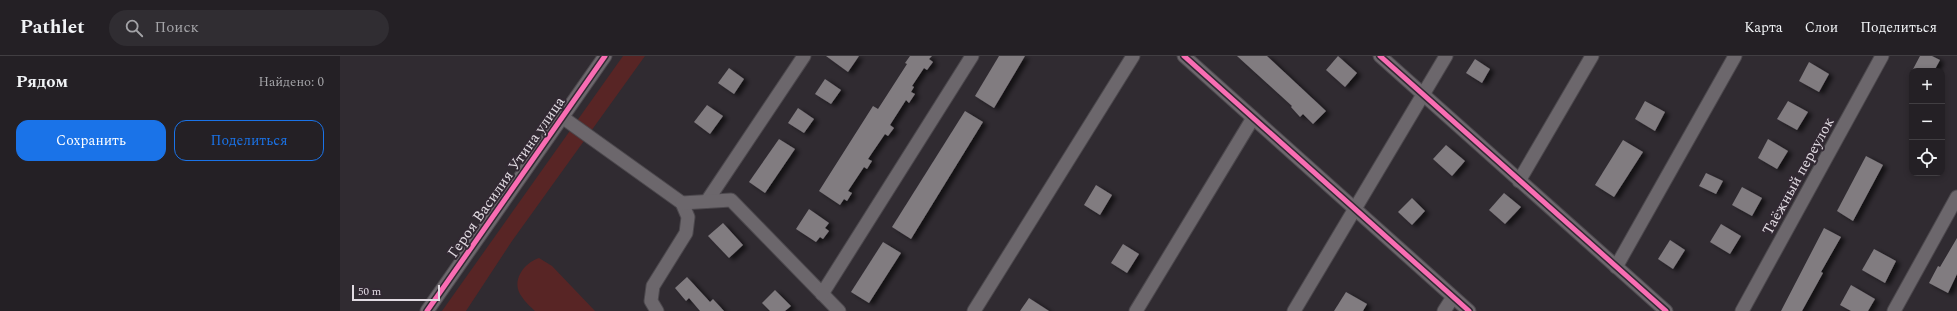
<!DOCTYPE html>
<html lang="ru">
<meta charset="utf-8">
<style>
:root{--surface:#242025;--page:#302d32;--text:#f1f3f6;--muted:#a3a3a7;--line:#413e42;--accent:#1a73e8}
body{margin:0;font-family:Spectral,serif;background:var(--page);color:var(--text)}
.controls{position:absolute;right:12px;top:12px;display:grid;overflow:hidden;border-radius:8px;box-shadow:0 2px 6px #0003}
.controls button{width:36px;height:36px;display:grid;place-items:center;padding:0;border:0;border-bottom:1px solid var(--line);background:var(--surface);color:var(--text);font:20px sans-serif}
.scale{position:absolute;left:12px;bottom:10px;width:88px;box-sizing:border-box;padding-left:4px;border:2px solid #e1dbe2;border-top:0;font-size:11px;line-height:14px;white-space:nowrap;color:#e1dbe2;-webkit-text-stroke:3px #322933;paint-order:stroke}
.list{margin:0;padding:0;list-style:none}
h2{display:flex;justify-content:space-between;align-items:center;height:52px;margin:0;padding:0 16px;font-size:17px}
h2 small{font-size:13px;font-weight:400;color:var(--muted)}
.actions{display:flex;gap:8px;padding:12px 16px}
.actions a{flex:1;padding:9px 0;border:1px solid var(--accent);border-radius:12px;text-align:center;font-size:14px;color:var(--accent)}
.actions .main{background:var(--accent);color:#fff}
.icon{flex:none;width:22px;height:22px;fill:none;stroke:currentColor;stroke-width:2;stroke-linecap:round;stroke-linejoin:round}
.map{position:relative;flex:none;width:1617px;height:255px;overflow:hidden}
header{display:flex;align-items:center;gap:24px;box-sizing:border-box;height:56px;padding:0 20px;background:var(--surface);border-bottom:1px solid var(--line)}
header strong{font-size:19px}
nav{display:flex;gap:22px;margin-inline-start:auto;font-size:14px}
.search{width:280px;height:36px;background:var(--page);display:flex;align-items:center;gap:10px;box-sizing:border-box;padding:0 14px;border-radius:22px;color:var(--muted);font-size:15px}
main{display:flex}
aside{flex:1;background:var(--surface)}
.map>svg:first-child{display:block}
</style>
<header>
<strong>Pathlet</strong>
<div class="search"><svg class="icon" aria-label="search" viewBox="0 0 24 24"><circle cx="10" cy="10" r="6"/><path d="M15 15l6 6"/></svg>Поиск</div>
<nav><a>Карта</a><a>Слои</a><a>Поделиться</a></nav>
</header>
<main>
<aside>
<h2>Рядом<small>Найдено: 0</small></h2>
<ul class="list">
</ul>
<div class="actions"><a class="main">Сохранить</a><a>Поделиться</a></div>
</aside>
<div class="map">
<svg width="1617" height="255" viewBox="0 0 1617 255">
<defs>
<filter id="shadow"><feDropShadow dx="4.5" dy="2.5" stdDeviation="2" flood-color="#0009"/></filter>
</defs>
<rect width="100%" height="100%" fill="#302b31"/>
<!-- green -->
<g fill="#582525">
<polygon points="283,0 305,0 172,185 126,255 102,255"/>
<path d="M 199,202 L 212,210 L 255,255 L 195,255 C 191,251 185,246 182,241 C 170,225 184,207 199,202 Z"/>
</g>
<!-- building -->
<g fill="#817c80" filter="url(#shadow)">
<polygon points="486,0 519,0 508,16"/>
<polygon points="570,0 592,0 589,3 593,6 587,14 584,12 572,30 574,31 571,36 575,38 569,47 566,44 550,69 554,72 548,80 545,78 532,97 528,103 532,105 527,113 524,111 508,135 512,137 507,145 504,143 500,149 479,135 533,50 538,53 567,8 565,7"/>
<polygon points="659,0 685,0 654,52 635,40"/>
<polygon points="897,0 927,0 986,55 973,68 963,58 960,61 951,51 952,50"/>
<polygon points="998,0 1017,17 1005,31 986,14"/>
<polygon points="1580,0 1592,0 1600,4 1594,15 1572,15"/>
<polygon points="1135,3 1150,13 1142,27 1126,17"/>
<polygon points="1469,6 1489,18 1479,36 1459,25"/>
<polygon points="389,12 404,23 394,38 378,27"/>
<polygon points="485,23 501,34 491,48 475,38"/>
<polygon points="1305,45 1325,56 1315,75 1295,63"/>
<polygon points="1448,45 1468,56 1457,74 1437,63"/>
<polygon points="367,49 383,60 370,78 354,66"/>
<polygon points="458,52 474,63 464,77 448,67"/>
<polygon points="625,55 643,66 571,183 552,171"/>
<polygon points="439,83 455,93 425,137 409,126"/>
<polygon points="1428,83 1448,95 1437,113 1418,102"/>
<polygon points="1283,84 1303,96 1274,141 1255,129"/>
<polygon points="1106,89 1125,105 1112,120 1093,103"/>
<polygon points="1526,100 1543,109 1513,165 1497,155"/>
<polygon points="1366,117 1383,125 1376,138 1359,130"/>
<polygon points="756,129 772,139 760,159 744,149"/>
<polygon points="1402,131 1422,142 1412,160 1392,149"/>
<polygon points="1164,137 1181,151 1165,168 1149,154"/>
<polygon points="1072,142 1085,155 1072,169 1058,156"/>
<polygon points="469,153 489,167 485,172 489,175 483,183 480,181 476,186 456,173"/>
<polygon points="383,167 403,189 389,202 368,180"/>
<polygon points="1381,168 1401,180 1390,198 1370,186"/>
<polygon points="1484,172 1501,181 1481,216 1483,217 1462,255 1441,255"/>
<polygon points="1617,182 1617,218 1608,237 1589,227 1598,210 1600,211"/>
<polygon points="1330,184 1345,194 1333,213 1318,203"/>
<polygon points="543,186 561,197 529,247 511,236"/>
<polygon points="783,188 799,198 787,217 771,207"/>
<polygon points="1534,193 1556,205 1545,227 1522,214"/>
<polygon points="347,221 370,246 373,243 384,255 360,255 349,242 346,245 335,232"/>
<polygon points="1511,229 1535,243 1528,255 1511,255 1500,249"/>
<polygon points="435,234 451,250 445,255 430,255 422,247"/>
<polygon points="1006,236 1027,248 1023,255 994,255"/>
<polygon points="689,242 709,255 680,255"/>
</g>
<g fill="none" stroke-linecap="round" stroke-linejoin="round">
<!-- minor casing -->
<g stroke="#4c484d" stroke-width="15">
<g id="minor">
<polyline points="844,0 1129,255"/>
<polyline points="1040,0 1326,255"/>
<polyline points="222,61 342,147 348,161 346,177 313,230 311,245 317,255"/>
<polyline points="1179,125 1252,0"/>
<polyline points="367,145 464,0"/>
<polyline points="342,147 391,144 499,255"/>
<polyline points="1276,211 1395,0"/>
<polyline points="482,238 632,0"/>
<polyline points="87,255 265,0"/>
<polyline points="634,255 793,0"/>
<polyline points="796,255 913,62"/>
<polyline points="954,255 1106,0"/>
<polyline points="1104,255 1113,241"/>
<polyline points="1402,255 1542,0"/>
<polyline points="1554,255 1617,141"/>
</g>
</g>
<!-- minor -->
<use href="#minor" stroke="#6c676c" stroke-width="13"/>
<!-- cycleway casing -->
<g stroke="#322933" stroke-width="8">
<g id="cycleway">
<polyline points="844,0 1129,255"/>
<polyline points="1040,0 1326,255"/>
<polyline points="87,255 265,0"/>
</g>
</g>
<!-- cycleway -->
<use href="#cycleway" stroke="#f96db3" stroke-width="5"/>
</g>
<g text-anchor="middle" stroke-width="4" stroke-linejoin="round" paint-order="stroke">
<!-- street labels -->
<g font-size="15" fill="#e1dbe2" stroke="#322933">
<text transform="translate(1458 120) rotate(-61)" y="5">Таёжный переулок</text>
<text transform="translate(166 121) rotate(-55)" y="5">Героя Василия Утина улица</text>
</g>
</g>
</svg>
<div class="controls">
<button>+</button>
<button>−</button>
<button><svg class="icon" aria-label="locate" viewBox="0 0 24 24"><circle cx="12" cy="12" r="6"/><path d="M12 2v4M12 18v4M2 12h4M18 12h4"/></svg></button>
</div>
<div class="scale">50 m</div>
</div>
</main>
